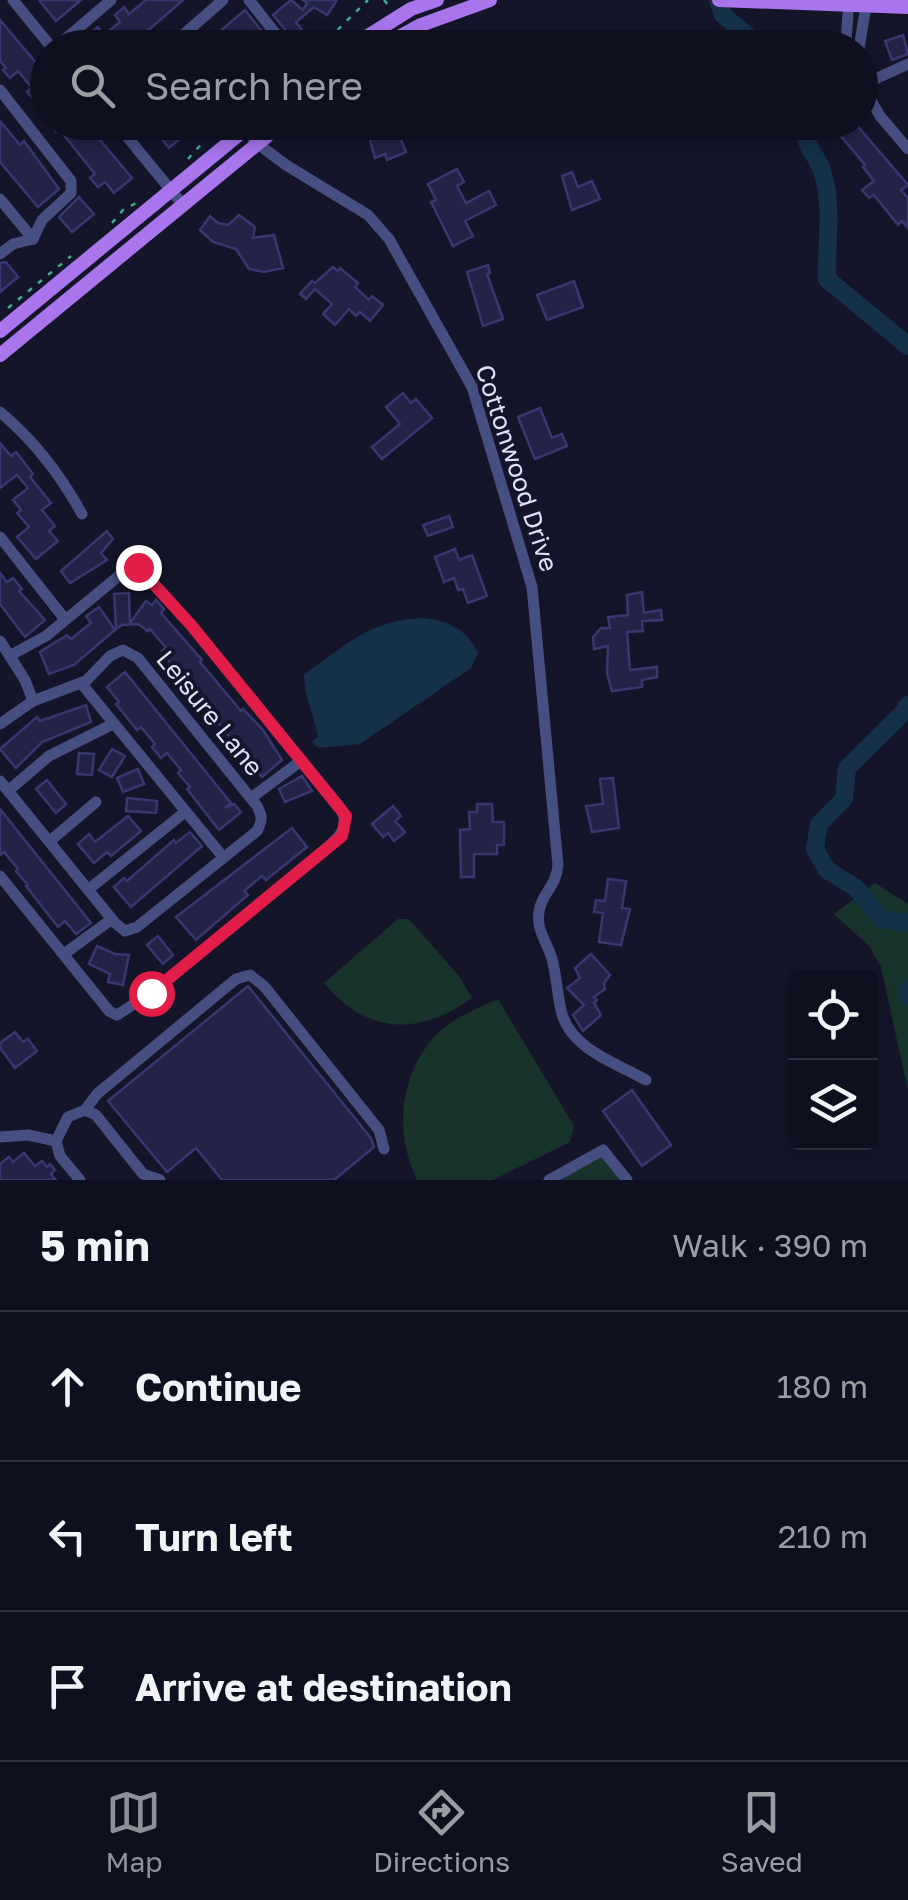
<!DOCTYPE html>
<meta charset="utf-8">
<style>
:root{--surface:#0f101f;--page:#1d1e2c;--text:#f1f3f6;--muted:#9b9da4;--line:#2f303d;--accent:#8c9099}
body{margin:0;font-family:"Golos Text",sans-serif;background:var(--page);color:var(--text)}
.controls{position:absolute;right:30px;bottom:30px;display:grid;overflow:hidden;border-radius:10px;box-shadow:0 5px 15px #0003}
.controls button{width:90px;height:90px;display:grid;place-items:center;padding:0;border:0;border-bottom:2px solid var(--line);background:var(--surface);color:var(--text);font:50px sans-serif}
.stop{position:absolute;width:30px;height:30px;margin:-22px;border:8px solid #e11d48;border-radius:50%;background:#fff}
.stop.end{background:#e11d48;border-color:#fff;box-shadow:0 2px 10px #0008}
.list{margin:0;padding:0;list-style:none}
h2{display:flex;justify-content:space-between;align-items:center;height:130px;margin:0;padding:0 40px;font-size:42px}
h2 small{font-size:32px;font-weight:400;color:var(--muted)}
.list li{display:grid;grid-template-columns:65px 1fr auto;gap:30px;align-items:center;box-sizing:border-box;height:150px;padding:0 40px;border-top:2px solid var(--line)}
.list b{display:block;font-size:38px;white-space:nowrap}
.list em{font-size:32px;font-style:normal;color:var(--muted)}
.icon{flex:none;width:55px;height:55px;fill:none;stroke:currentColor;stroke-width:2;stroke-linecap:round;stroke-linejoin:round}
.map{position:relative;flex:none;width:908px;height:1180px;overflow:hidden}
.search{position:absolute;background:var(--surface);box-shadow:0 5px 15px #0003;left:30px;right:30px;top:30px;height:110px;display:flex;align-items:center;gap:25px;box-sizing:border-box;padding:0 35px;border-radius:55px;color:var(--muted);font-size:38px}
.sheet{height:580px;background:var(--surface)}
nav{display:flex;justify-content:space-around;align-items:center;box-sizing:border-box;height:140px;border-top:2px solid var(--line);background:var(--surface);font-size:28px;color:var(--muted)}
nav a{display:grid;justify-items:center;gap:5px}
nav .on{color:var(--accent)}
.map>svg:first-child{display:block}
</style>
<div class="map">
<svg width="908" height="1180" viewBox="0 0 908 1180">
<rect width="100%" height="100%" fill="#141529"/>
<!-- green -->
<g fill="#18322c">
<polygon points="875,883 908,904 908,1090 881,967 869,946 834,914"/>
<path d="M 398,919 L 409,919 L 459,976 L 472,998 C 419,1036 367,1035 324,983 Z"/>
<path d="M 498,999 L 574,1126 L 570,1142 L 493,1180 L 417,1180 C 394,1133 399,1073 437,1034 C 454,1018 477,1008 498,999 Z"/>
<polygon points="598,1150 623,1180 562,1180"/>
</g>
<!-- water -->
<path fill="#143147" d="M 424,618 C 447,620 468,630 478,653 L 471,668 L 360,744 L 319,748 L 312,742 L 318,737 C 314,714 304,697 304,674 C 349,645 365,621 424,618 Z"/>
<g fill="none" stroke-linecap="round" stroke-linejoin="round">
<!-- river -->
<g stroke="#143147" stroke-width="18">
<polyline points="718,0 723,15 762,48"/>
<path d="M 805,122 C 803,149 817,152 823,174 C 833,207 826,245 827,279 L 908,346"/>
<polyline points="908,705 904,712 847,768 844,799 819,824 815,849 827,870 856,888 881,919 908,923"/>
<polyline points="908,989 908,997"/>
</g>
</g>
<!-- building -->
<g fill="#232347" stroke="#383870" stroke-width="2.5">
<polygon points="39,0 81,0 56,21"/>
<polygon points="146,0 183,0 128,48 88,48 96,41 90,34 98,27 104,35 120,22 115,15 124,7 129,14"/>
<polygon points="291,0 303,10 307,3 303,0 337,0 327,15 314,7 296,22 302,30 292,38 273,15"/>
<polygon points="245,10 261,30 235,48 200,48"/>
<polygon points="0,20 48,77 48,116 27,92 32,88 18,71 10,78 3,70 6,68 0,61"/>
<polygon points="903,35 908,54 892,60 885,41"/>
<polygon points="0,121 20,145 24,141 59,189 38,207 0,162"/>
<polygon points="48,122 85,122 132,178 114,193 105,182 98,187 90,178 95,174 59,129 56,132"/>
<polygon points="159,122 172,122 176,127 188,122 193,128 169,148 153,128"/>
<polygon points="365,122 399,122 402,128 397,130 406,152 387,160 385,154 375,158"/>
<polygon points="829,122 854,122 908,185 901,190 908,198 908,228 902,221 898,225 874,195 869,198 862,190 874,181 863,167 865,165"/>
<polygon points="457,169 464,182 457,186 466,203 489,191 496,205 465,221 473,236 453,246 431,202 436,200 428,184"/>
<polygon points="572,172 578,187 592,181 600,199 572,210 562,176"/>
<polygon points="79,197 94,214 72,232 59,217"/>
<polygon points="239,215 255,227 253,238 274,235 283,268 264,272 249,269 236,249 213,242 200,230 210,216 218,223 228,225"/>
<polygon points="6,262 18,277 0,292 0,263"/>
<polygon points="488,265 490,273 487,274 503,319 483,326 467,272"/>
<polygon points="333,267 338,271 340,268 358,283 355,287 369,300 372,296 383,305 370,321 360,312 356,316 349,309 335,325 323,314 332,304 315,289 306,299 300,294 312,281 315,283"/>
<polygon points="574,281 583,307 547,320 537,295"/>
<polygon points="403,393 411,403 416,399 432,418 382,459 372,447 400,424 386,407"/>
<polygon points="540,408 552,438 562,434 567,446 535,459 518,417"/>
<polygon points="0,443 11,456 16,452 33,474 30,477 51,503 42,510 55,526 49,531 58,541 36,559 17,537 29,527 17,513 21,510 13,500 28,488 17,475 0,488"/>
<polygon points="449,516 453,527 428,536 423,525"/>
<polygon points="107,531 113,539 101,553 107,560 70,583 61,571"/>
<polygon points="455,549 459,560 472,555 487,596 468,603 463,589 458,590 454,578 444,582 435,557"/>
<polygon points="0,573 7,582 13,578 22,589 19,591 45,620 25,637 0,604"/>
<polygon points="642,592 644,613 661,610 662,620 642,621 643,631 627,632 630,670 657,667 657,677 642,680 642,687 612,691 607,673 608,646 594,649 593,637 601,628 610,628 608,617 628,615 627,595"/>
<polygon points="129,593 130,623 146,601 152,605 156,600 164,609 161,613 202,660 200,662 241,711 243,709 263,730 282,760 262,777 173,667 162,651 166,648 150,629 148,631 138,624 122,625 116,629 114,594"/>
<polygon points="99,607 115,630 74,665 49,674 40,652 67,635 71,639 91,623 86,616"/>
<polygon points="125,672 231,803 225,808 234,804 241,812 219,830 187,789 190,787 178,773 181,770 167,753 161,758 152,747 155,744 141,727 137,730 116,704 119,702 107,687"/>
<polygon points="86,705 91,722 42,742 16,768 0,749 37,717 40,721"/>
<polygon points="112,749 125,756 112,777 99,770"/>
<polygon points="79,753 94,754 92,775 77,774"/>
<polygon points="138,769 144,784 123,792 117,778"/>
<polygon points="302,776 312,791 285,802 279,789"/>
<polygon points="613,778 619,828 592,832 586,806 603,804 600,779"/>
<polygon points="47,780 66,804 56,813 36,789"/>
<polygon points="127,798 157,801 156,813 126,811"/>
<polygon points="477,804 492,804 493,822 504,822 504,845 497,845 497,854 474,854 474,877 461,877 460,830 470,829 469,812 477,812"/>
<polygon points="393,806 401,816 395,821 405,832 394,841 388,833 383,837 372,824"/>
<polygon points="0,809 91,923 76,934 65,921 58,927 26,886 28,885 16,871 18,869 4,852 0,855"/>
<polygon points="128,816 141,831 111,856 107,852 94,863 78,844 89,834 95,842"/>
<polygon points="292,828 307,847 266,880 262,876 244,891 248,895 196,940 176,917"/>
<polygon points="190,832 202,846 131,907 114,887 124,878 127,881 174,840 176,843"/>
<polygon points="608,879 626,881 622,908 630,909 621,945 599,942 603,913 594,912 596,900 605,901"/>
<polygon points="158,936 173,955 163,964 147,945"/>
<polygon points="97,946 115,954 129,955 123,985 108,982 110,974 89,964"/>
<polygon points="591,954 610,975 604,983 605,989 594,997 597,1000 594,1003 601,1015 583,1031 573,1015 584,1005 567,988 580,978 575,968"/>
<polygon points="248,986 371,1138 374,1147 334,1180 222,1180 196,1148 167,1172 108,1101"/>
<polygon points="15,1032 23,1042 28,1039 37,1051 15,1068 0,1048 0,1043"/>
<polygon points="632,1090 671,1145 642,1166 603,1111"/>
<polygon points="24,1153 35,1166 42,1161 47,1167 50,1164 55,1170 51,1174 56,1180 0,1180 0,1164 9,1157 13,1162"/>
</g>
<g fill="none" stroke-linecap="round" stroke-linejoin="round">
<!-- path -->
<g stroke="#41ae92" stroke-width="2.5" stroke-dasharray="5 8" stroke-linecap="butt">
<polyline points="384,0 389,6"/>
<polyline points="319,48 368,0"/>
<polyline points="188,159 221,122"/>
<polyline points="112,223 123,210 136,203"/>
<polyline points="8,308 71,256"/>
</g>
<!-- minor -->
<g stroke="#454f82" stroke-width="11">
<polyline points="13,0 52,48"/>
<polyline points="249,0 287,48"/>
<polyline points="55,48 111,0"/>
<polyline points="168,48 223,0"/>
<polyline points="849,48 846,41 849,0"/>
<polyline points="859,48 867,0"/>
<polyline points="860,81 880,116 908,149"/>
<polyline points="862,85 908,64"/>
<polyline points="0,90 71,181 71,193 42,220 33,239"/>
<polyline points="115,122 183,205"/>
<path d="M 245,129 L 258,144 L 286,165 L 368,215 L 389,239 L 472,387 L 532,587 L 558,865 C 556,886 545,890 540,907 C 534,928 547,941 552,959 C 557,977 557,996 562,1014 C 573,1050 616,1063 646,1080"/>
<polyline points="0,199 33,239"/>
<polyline points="0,254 13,244 33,239"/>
<path d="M 0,412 C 35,441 60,474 82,514"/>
<polyline points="0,537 64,618"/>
<polyline points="0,641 25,680 33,701"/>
<polyline points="81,683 223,857"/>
<path d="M 0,724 L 33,701 L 86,681 L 110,656 L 123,650 L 138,658 L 257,806 C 262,816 263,820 257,831 L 137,927 L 125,931 L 115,923 L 0,781"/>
<polyline points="8,791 49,756 113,724"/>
<polyline points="251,798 302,760"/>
<polyline points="50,841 96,802"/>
<path d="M 0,876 L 109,1011 L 117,1015 L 151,993 L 321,853 C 338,838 353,828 339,806 L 191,625 L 139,567 L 126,570 L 46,636 L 11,655"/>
<polyline points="89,889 185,812"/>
<polyline points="64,954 112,919"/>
<polyline points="85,1110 97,1094 236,979 250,975 264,986 379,1130 384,1149"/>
<polyline points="0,1137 28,1135 56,1141"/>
<polyline points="80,1180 60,1156 56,1141 68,1117 85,1110 96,1115 143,1174 160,1180"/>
<polyline points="549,1180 603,1150 627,1180"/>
</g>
<!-- major -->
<g stroke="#a875ed" stroke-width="14">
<polyline points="719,0 908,7"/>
<polyline points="349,48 411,9 437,0"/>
<polyline points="379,48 421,25 490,0"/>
<polyline points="0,331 254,122"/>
<polyline points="0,355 284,122"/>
</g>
</g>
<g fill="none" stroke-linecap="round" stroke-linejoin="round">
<!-- route -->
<polyline stroke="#e11d48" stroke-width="12" points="138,567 191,625 346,816 342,836 151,993"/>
</g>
<g text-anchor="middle" stroke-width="8" stroke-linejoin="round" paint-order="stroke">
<!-- street labels -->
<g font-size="25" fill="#e0e2fb" stroke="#141529">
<text transform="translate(517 468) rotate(72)" y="9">Cottonwood Drive</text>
<text transform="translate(210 713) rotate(51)" y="9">Leisure Lane</text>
</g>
</g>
</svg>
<div class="controls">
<button><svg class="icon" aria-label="locate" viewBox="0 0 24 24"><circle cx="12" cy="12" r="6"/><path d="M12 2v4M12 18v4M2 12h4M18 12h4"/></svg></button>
<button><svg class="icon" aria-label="layers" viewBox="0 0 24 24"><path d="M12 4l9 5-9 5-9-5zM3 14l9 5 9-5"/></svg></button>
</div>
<div class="stop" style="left:151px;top:993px"></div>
<div class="stop end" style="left:138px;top:567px"></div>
<div class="search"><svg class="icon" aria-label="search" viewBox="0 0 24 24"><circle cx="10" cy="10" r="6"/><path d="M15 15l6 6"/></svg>Search here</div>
</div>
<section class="sheet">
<h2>5 min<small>Walk · 390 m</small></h2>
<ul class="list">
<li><svg class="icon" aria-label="ahead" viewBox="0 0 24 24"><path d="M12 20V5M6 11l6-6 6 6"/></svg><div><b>Continue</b></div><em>180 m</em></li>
<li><svg class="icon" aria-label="left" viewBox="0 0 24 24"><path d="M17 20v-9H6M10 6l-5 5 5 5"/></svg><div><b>Turn left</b></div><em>210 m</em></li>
<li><svg class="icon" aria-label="arrive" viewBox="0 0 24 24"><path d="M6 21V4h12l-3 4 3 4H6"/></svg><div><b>Arrive at destination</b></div></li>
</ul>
</section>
<nav>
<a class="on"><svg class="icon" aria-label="map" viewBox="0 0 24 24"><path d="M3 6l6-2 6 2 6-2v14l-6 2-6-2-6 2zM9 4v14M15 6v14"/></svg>Map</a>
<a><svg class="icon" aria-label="directions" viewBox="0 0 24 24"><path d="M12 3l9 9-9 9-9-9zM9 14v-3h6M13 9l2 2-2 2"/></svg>Directions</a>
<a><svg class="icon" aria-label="saved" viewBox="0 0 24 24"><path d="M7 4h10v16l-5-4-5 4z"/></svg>Saved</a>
</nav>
